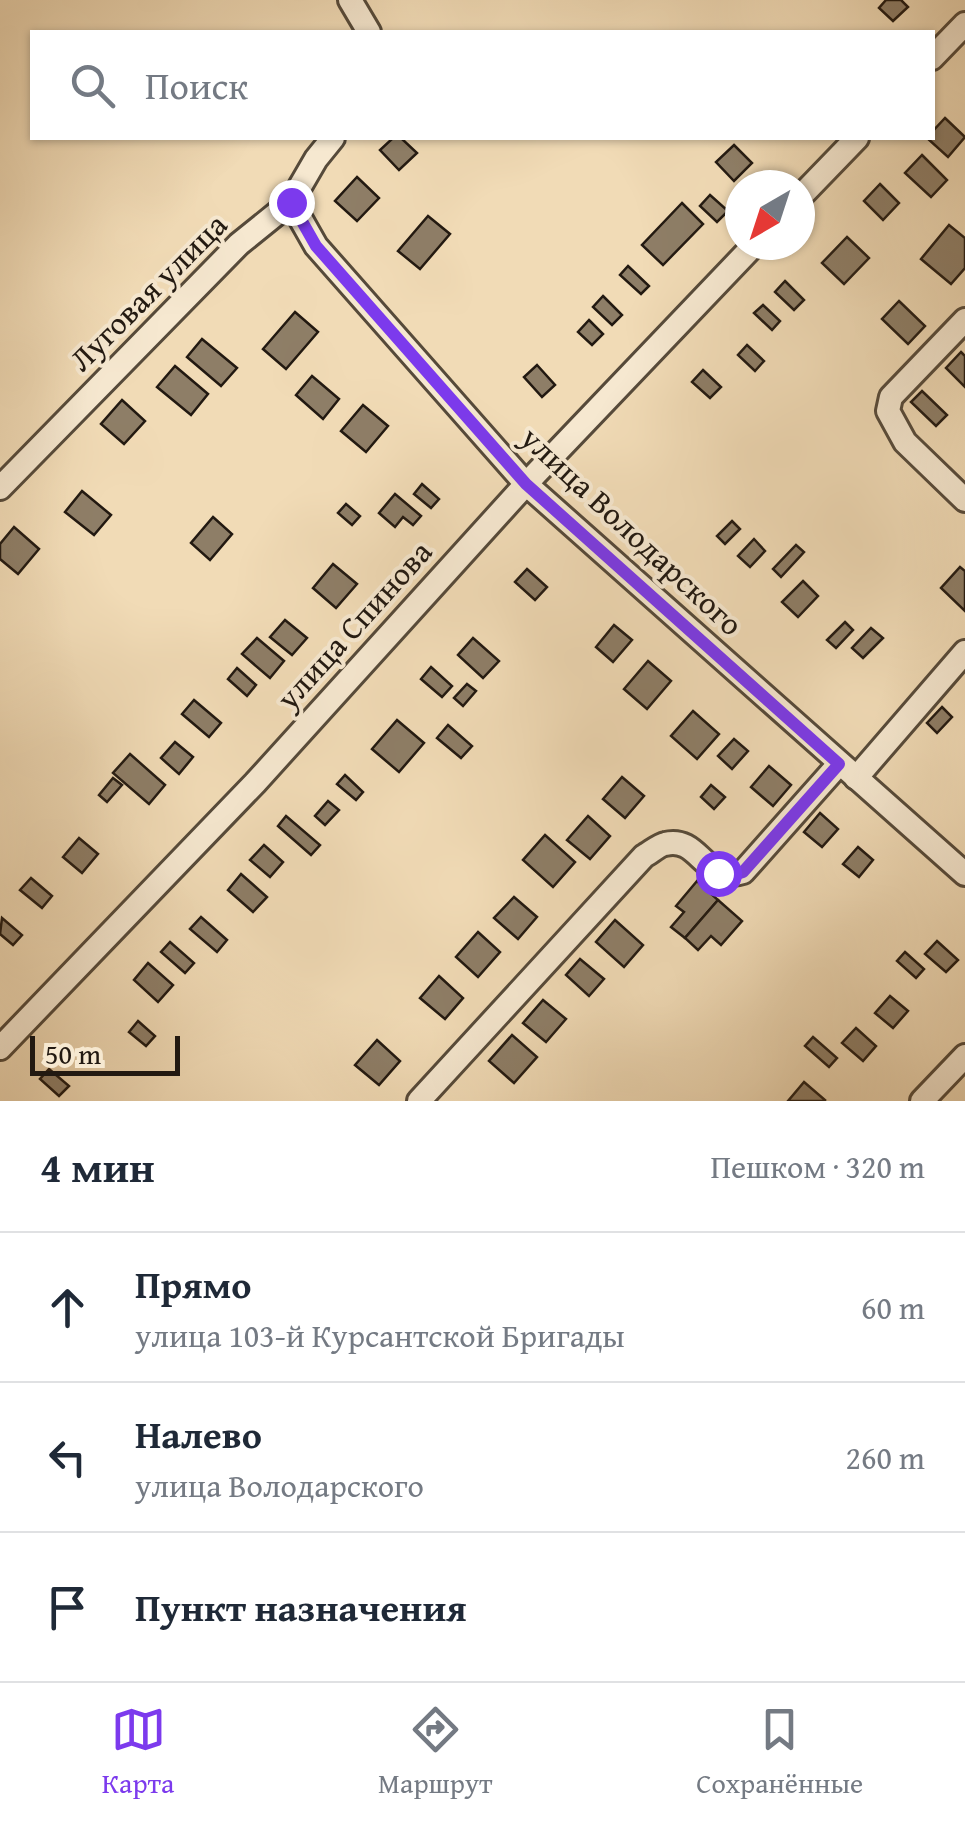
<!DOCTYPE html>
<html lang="ru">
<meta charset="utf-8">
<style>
:root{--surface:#fff;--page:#f6f6f7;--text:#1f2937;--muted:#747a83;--line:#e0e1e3;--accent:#7c3aed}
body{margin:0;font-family:"Gentium Book Plus",serif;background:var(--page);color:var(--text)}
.compass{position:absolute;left:725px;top:170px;width:90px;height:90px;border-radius:50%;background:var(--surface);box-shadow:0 2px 8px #0004;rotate:219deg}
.scale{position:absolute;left:30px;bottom:25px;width:150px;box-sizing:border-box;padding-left:10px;border:5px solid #221911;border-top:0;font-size:28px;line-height:35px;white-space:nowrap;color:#221911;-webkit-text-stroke:8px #f6e8d0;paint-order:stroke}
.stop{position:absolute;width:30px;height:30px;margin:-22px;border:8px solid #7c3aed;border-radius:50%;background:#fff}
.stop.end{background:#7c3aed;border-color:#fff;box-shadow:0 2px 10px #0008}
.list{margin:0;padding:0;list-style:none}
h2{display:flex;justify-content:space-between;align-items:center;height:130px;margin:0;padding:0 40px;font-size:42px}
h2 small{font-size:32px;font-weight:400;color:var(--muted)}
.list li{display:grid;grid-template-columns:65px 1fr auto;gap:30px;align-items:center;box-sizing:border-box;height:150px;padding:0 40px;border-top:2px solid var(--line)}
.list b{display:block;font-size:38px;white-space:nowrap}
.list p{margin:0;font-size:32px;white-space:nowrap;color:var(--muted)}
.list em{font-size:32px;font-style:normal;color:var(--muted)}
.icon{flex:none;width:55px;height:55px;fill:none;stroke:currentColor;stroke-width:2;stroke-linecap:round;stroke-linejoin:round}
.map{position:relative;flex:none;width:965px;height:1101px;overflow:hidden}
.search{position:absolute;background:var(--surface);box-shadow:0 2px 8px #0004;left:30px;right:30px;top:30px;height:110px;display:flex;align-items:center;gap:25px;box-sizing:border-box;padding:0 35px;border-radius:0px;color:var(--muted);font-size:38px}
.sheet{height:580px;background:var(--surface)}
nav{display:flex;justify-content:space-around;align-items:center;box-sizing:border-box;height:140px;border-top:2px solid var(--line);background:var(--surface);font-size:28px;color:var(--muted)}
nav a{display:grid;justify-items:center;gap:5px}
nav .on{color:var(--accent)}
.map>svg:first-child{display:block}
</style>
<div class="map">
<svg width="965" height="1101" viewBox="0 0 965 1101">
<rect width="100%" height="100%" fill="#f1dbb6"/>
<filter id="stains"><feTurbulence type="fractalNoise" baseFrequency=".002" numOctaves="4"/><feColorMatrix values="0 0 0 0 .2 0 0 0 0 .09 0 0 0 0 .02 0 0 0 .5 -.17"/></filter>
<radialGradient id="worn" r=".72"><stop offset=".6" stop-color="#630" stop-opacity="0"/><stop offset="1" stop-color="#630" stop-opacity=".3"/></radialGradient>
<!-- building -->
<g fill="#8e7e67" stroke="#221911" stroke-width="2.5">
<polygon points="886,0 901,0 908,7 893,21 879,8"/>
<polygon points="945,118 965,137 948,157 927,138 932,138 932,132"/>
<polygon points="393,138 401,138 417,153 399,170 380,150"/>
<polygon points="734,145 752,163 734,181 716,162"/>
<polygon points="922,155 947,180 931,197 905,173"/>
<polygon points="357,177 379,198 357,221 335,201"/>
<polygon points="880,184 899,203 883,220 864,201"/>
<polygon points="710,195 728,211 717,222 700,206"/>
<polygon points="682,203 703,224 663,265 642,245"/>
<polygon points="428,216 450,234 420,269 398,251"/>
<polygon points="949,225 965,238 965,268 951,284 921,259"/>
<polygon points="847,237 869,258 844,284 822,263"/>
<polygon points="628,266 649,286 641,294 620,275"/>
<polygon points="785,281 804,300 794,310 775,292"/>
<polygon points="603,296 622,315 612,325 593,307"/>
<polygon points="899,301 925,326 908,344 882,319"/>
<polygon points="763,305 780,321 772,330 754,313"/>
<polygon points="295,312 318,332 286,369 263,349"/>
<polygon points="589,320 603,334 592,345 578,332"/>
<polygon points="202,339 237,368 221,386 187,357"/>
<polygon points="747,345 764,361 755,371 738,355"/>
<polygon points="961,352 965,356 965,387 946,368"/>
<polygon points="537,365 555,385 542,397 524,377"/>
<polygon points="175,366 208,394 191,415 157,387"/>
<polygon points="703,370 721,387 710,398 692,382"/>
<polygon points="312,376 339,399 323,419 296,395"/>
<polygon points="922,391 947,415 936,426 911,402"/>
<polygon points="122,400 145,421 124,444 101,424"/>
<polygon points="363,405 388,426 366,452 341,431"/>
<polygon points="422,484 439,499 431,508 414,494"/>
<polygon points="82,491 111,515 94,535 65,512"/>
<polygon points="395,494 421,516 413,525 403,517 395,527 379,513"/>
<polygon points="346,504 360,516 352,525 338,513"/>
<polygon points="213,517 232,534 210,560 191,543"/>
<polygon points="732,521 740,529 725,544 717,536"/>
<polygon points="14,527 39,549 18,574 0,559 0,544"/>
<polygon points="754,539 765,551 750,567 738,556"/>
<polygon points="796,545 804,552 781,577 773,569"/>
<polygon points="333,564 357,584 336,608 313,588"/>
<polygon points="960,567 965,571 965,611 941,588"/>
<polygon points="527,569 547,587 535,600 515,582"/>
<polygon points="803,581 818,596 798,617 782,602"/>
<polygon points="285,620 307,638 292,655 270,637"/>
<polygon points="845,622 853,630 836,648 827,640"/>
<polygon points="614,625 632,640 613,662 596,647"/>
<polygon points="871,628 883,638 863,658 852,648"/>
<polygon points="257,638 284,661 270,678 242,654"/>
<polygon points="473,638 499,661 483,678 458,655"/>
<polygon points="648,661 671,681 647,709 624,689"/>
<polygon points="431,667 452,686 442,697 421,679"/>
<polygon points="237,668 256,685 247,696 228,679"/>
<polygon points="467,684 476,691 463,706 454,698"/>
<polygon points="194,700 221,723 209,737 182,714"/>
<polygon points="942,707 952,717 937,733 927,723"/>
<polygon points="693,711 719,734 697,759 671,736"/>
<polygon points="397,720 424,743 399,772 372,749"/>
<polygon points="448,725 472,746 461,758 437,738"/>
<polygon points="734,739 748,751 732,769 718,756"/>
<polygon points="175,742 193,757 179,774 161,758"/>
<polygon points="130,754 165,785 149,804 113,773"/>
<polygon points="769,766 791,785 773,806 751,787"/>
<polygon points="345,775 363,792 356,800 337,784"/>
<polygon points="622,777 644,796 625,818 603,799"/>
<polygon points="113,778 122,785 107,802 99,795"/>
<polygon points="711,785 725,797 714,809 701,797"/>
<polygon points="328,801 339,810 325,825 315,816"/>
<polygon points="820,813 838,829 822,847 804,832"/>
<polygon points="286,816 320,845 311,855 278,826"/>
<polygon points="588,816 610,836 590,859 567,840"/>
<polygon points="545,835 575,862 553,887 523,860"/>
<polygon points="79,838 98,854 82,873 63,857"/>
<polygon points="264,845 283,862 270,877 250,860"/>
<polygon points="858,847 873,860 859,877 843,864"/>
<polygon points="241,874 267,897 253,912 228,890"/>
<polygon points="31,878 52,896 42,908 20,890"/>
<polygon points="697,881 718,900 685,938 671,927 684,912 676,906"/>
<polygon points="514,897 537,917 518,939 494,918"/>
<polygon points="718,900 742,921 721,945 711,936 698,950 685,938"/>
<polygon points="201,917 227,940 217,952 190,929"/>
<polygon points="2,918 22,935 13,945 0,934"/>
<polygon points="615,920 643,945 624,967 596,942"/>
<polygon points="478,932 500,952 478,977 456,957"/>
<polygon points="937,941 958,960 946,972 925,954"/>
<polygon points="170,942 194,963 185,973 161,952"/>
<polygon points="905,952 924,969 916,978 897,961"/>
<polygon points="580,959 604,979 589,996 566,975"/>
<polygon points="148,963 173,985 158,1002 134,980"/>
<polygon points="439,976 463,998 445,1019 420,998"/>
<polygon points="890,996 908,1011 893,1028 875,1013"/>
<polygon points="543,1000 566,1019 546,1042 523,1023"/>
<polygon points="138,1021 155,1036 146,1046 129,1032"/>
<polygon points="856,1028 876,1046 863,1061 842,1043"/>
<polygon points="512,1035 537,1057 514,1083 489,1061"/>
<polygon points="813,1037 837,1058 829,1067 805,1046"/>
<polygon points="377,1040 400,1061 379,1085 355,1065"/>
<polygon points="49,1069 69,1086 59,1096 40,1079"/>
<polygon points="804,1082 825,1100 824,1101 788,1101"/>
</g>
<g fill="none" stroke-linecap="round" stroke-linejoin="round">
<!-- street casing -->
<g stroke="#564a3a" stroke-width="28">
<g id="street">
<polyline points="350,0 369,32"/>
<polyline points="932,58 965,24"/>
<polyline points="800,197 857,138"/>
<polyline points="291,202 316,246 526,484 965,874"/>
<polyline points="965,320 891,397 888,411 905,442 965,500"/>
<polyline points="0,488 239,244 291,202 316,159 333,138"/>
<polyline points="856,778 965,652"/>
<polyline points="0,1048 255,783 526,484 754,245"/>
<path d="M 419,1101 L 644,856 C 650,853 659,845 665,844 C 700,835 704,885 743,872 L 839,764"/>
<polyline points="922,1101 965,1056"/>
</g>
</g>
<!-- street -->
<use href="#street" stroke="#f6e8d0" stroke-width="22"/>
</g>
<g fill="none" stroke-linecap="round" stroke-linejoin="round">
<!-- route -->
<polyline stroke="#7c3aed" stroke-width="12" points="291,202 316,246 526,484 839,764 743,872 730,876 718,873"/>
</g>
<g text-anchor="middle" stroke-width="8" stroke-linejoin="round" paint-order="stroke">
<!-- street labels -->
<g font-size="32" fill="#221911" stroke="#f6e8d0">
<text transform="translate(148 292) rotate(-45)" y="11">Луговая улица</text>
<text transform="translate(632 531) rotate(43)" y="11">улица Володарского</text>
<text transform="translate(354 625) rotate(-48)" y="11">улица Спинова</text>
</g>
</g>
<rect width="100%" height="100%" filter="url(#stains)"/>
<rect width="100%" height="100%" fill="url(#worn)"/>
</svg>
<svg class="compass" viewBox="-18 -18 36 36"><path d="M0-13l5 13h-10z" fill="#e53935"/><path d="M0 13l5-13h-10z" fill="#747a83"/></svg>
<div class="scale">50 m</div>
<div class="stop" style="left:718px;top:873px"></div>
<div class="stop end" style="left:291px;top:202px"></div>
<div class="search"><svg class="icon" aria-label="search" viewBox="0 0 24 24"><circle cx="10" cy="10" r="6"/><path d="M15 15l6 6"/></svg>Поиск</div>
</div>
<section class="sheet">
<h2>4 мин<small>Пешком · 320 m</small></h2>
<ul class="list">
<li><svg class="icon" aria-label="ahead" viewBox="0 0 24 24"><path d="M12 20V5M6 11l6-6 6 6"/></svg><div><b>Прямо</b><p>улица 103-й Курсантской Бригады</p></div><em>60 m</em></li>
<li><svg class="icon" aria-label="left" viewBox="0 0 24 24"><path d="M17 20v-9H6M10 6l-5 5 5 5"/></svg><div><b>Налево</b><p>улица Володарского</p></div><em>260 m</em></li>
<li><svg class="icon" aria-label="arrive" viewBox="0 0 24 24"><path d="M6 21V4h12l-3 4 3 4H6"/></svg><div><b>Пункт назначения</b></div></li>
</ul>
</section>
<nav>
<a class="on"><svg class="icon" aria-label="map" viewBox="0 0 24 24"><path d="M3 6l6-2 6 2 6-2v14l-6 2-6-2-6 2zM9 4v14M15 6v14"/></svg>Карта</a>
<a><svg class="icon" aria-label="directions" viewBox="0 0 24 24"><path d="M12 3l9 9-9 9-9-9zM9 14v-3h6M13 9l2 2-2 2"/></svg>Маршрут</a>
<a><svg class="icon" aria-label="saved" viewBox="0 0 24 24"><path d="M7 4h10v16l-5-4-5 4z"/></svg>Сохранённые</a>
</nav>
